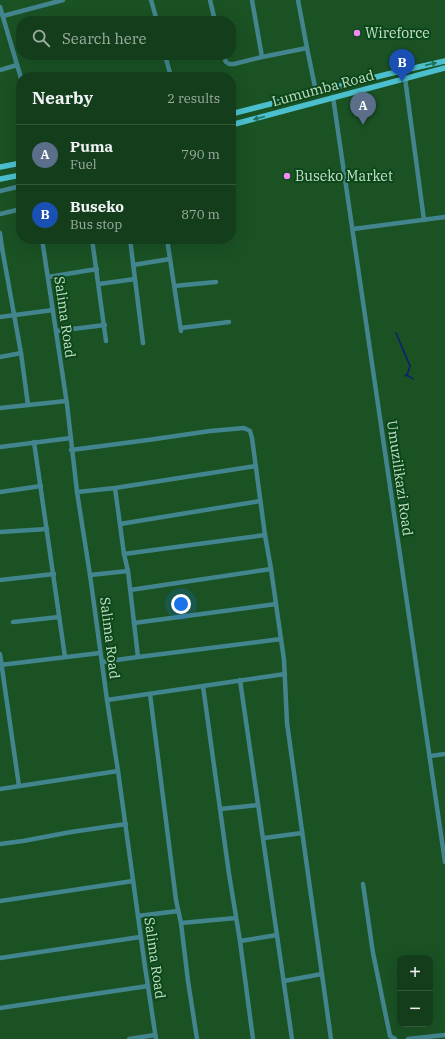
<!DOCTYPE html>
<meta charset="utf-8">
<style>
:root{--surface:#143e1b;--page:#1d4524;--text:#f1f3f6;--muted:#9daea3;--line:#33573a;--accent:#f28af3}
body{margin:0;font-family:"IBM Plex Serif",serif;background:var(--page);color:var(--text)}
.controls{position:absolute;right:12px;bottom:12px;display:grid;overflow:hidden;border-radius:8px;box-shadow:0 4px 16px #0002}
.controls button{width:36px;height:36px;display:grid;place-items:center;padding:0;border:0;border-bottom:1px solid var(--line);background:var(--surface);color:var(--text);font:20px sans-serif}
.you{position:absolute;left:181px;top:604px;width:14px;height:14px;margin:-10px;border:3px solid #fff;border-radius:50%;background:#1a73e8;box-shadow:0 0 0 6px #1a73e833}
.badge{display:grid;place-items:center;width:26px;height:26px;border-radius:50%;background:var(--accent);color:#fff;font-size:13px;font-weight:700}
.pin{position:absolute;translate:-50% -33px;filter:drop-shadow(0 1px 2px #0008)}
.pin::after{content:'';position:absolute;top:21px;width:14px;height:12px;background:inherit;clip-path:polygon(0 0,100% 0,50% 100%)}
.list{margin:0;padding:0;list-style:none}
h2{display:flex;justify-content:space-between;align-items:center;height:52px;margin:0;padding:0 16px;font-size:17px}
h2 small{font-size:13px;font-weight:400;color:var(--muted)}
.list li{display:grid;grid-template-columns:26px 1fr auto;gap:12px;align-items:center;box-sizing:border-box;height:60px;padding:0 16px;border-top:1px solid var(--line)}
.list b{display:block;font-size:15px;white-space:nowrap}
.list p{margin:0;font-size:13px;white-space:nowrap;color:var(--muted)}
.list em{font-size:13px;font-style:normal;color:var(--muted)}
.icon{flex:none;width:22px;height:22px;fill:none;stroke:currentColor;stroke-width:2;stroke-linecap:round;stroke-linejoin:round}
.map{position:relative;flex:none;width:445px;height:1039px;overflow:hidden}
.search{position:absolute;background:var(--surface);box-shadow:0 4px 16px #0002;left:16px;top:16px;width:220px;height:44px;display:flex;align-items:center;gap:10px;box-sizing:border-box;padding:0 14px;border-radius:16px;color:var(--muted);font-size:15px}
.panel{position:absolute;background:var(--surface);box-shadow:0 4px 16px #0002;left:16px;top:72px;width:220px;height:172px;border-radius:16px}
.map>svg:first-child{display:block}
</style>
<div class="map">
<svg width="445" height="1039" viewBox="0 0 445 1039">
<rect width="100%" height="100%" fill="#1a5224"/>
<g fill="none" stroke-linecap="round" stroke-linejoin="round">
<!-- stream -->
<g stroke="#0d1d78" stroke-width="1.5">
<polyline points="396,333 410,366 407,375 405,376"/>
<polyline points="407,375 413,379"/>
</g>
<!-- minor -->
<g stroke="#43858e" stroke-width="4.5">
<polyline points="151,0 157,21"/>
<polyline points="210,0 215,21"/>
<polyline points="252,0 262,57"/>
<polyline points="298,0 307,48 316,92"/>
<polyline points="0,7 21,78"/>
<polyline points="3,16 63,0"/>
<polyline points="165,55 171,77"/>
<polyline points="223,55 226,62 229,64 234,64 262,57 307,48"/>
<polyline points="0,70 17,65"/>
<polyline points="405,78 424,220"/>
<polyline points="333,97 445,862"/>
<polyline points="0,191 21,186"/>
<polyline points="0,214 21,209"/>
<polyline points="353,229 445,217"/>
<polyline points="0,233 2,248 21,353 28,405"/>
<polyline points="42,239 67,404 77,492 90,575 107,700 118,771 145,967 156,1039"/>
<polyline points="92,239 106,341"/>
<polyline points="130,239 143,343"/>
<polyline points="167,239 181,331"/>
<polyline points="133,265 170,259"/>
<polyline points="48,277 97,269"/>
<polyline points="99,284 135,279"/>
<polyline points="174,286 216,282"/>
<polyline points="0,317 53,310"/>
<polyline points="181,328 229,322"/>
<polyline points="56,331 105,325"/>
<polyline points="0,357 21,353"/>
<polyline points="0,408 66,401"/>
<polyline points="34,442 65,657"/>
<polyline points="0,447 71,438"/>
<polyline points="71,450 148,440 210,431 244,428 250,431 252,438 265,535 271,569 284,660 287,723 331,1039"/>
<polyline points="115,488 124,554 128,571 138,657"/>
<polyline points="0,492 41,486"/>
<polyline points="77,492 115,488 256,466"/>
<polyline points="120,524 260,501"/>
<polyline points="0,532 47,529"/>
<polyline points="124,554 265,535"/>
<polyline points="90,575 128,571"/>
<polyline points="0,580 54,574"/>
<polyline points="130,590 271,569"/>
<polyline points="13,622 59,617"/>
<polyline points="134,623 276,604"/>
<polyline points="0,654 19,786"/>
<polyline points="102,662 138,657 281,639"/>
<polyline points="0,665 100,653"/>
<polyline points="240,680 292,1039"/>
<polyline points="203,686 229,874 240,941 253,1039"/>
<polyline points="150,694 176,900 181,923 188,981 197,1039"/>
<polyline points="107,700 203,686 285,674"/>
<polyline points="430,756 445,754"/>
<polyline points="0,789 118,771"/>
<polyline points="220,809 258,805"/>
<polyline points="264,838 302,833"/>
<polyline points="0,844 23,841 71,832 126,824"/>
<polyline points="363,884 373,953 390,1036 395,1039"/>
<polyline points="0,901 133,881"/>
<polyline points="138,916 178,911"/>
<polyline points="181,923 236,918"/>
<polyline points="240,941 277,935"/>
<polyline points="0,958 140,937"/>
<polyline points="284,981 322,974"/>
<polyline points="0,1008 148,986"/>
<polyline points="129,1039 155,1035"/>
<polyline points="408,1039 445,1035"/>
</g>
<!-- major -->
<g stroke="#4cbfce" stroke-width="5.5">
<polyline points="231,114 388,74 445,61"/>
<polyline points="231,125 445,68"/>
<polyline points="0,167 21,163"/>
<polyline points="0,179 21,175"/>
</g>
</g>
<!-- one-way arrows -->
<defs><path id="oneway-solid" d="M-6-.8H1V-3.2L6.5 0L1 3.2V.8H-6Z"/></defs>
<g fill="#227159">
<use href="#oneway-solid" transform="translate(431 64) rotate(-13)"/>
<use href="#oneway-solid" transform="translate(259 118) rotate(165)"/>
</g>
<!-- markers -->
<g fill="#f28af3" stroke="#0b471a" stroke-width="1.5">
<circle cx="357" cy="33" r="4"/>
<circle cx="287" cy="176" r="4"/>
</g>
<g text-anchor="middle" stroke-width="4" stroke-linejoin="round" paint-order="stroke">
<!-- poi labels -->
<g font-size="14" fill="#c3e0c5" stroke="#0b471a" text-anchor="start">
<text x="365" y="38">Wireforce</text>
<text x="295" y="181">Buseko Market</text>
</g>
<!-- street labels -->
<g font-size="14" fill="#c3e0c5" stroke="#0b471a">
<text transform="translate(323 88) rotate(-15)" y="5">Lumumba Road</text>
<text transform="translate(65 317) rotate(82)" y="5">Salima Road</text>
<text transform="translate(400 478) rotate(82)" y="5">Umuzilikazi Road</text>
<text transform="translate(110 638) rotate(83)" y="5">Salima Road</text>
<text transform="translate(155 958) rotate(82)" y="5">Salima Road</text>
</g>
</g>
</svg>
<div class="controls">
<button>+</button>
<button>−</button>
</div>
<div class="you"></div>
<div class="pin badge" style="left:363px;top:125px;background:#5c6f8a">A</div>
<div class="pin badge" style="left:402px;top:82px;background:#1a4fb4">B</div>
<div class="search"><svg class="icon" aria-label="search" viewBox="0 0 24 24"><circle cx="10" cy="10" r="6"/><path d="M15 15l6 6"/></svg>Search here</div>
<section class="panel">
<h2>Nearby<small>2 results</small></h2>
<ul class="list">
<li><span class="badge" style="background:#5c6f8a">A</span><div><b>Puma</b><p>Fuel</p></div><em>790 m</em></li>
<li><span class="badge" style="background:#1a4fb4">B</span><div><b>Buseko</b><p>Bus stop</p></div><em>870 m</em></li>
</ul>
</section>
</div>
